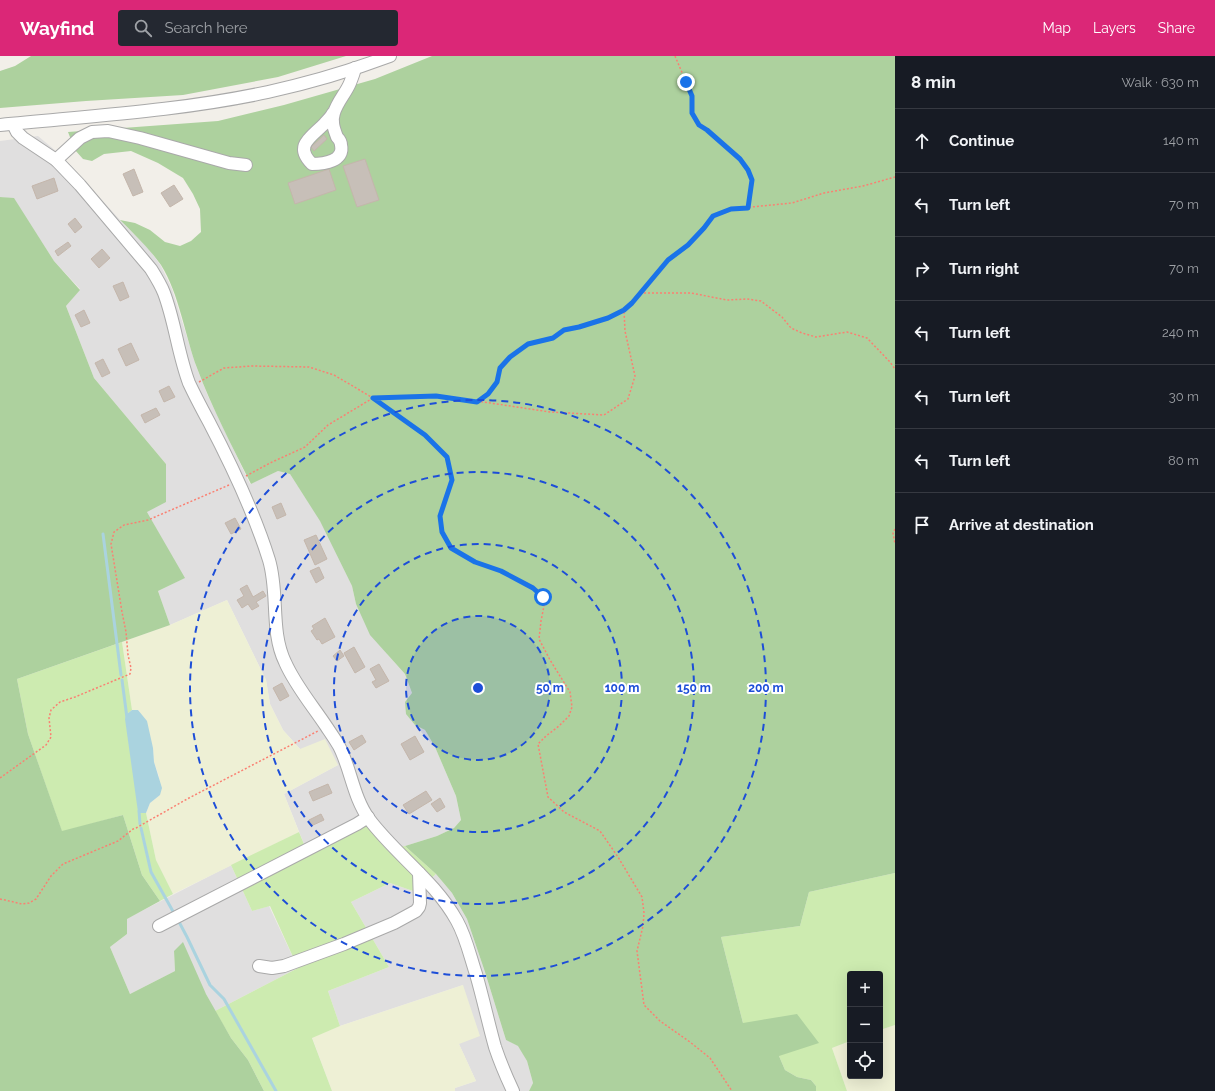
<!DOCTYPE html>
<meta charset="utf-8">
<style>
:root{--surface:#171b24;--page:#242831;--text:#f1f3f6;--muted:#9ea1a6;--line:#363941;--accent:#db2777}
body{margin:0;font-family:Raleway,sans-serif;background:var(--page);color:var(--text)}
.controls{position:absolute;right:12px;bottom:12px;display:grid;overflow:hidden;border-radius:4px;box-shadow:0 4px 16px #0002}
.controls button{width:36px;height:36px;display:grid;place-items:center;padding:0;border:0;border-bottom:1px solid var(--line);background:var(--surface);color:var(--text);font:20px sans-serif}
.stop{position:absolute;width:12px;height:12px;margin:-9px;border:3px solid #1a73e8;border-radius:50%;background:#fff}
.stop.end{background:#1a73e8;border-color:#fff;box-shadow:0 1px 4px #0008}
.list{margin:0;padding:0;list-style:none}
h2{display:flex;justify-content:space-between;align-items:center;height:52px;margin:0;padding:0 16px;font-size:17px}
h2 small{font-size:13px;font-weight:400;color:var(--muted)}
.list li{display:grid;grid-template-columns:26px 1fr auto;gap:12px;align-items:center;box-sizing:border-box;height:64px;padding:0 16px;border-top:1px solid var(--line)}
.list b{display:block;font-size:15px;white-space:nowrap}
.list em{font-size:13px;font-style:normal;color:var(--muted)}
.icon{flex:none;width:22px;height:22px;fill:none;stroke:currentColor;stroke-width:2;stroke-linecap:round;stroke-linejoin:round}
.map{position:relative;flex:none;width:895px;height:1035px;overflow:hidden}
header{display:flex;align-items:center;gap:24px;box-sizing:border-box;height:56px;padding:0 20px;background:var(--accent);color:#fff}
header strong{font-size:19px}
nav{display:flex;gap:22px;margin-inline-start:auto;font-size:14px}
.search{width:280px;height:36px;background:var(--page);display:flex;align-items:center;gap:10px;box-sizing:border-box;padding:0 14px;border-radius:4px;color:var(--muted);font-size:15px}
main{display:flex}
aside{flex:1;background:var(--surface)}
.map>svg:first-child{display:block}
</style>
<header>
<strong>Wayfind</strong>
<div class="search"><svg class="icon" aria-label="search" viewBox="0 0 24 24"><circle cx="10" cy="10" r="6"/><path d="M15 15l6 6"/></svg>Search here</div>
<nav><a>Map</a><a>Layers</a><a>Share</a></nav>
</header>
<main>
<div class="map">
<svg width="895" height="1035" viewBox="0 0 895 1035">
<rect width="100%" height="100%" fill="#f2efe9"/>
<!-- residential -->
<g fill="#e0dfdf">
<polygon points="38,80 63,101 120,164 149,193 161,210 172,233 196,310 208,340 250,428 278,415 290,418 320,464 352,530 356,548 388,599 405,618 412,637 415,669 425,674 435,691 456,740 461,764 454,772 437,780 405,790 386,793 308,798 284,738 338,709 300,693 283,674 270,648 266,624 227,544 170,569 158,535 184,522 147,456 166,408 94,322 66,250 80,233 54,205 14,143 0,141 0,85"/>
<polygon points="231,809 252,855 269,850 298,912 215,955 206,938 174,895 175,915 130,938 110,891 127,878 126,863"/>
<polygon points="436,818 452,837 467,863 485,916 506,984 519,990 527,1005 533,1027 529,1035 455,1035 455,1032 476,1025 459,988 463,929 340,970 328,935 389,911 351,846 390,827 416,836"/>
</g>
<!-- farmland -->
<g fill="#eef0d5">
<polygon points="227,544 266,624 270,648 283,674 300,693 325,683 338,709 284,738 299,776 173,838 156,804 146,757 150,747 160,739 159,720 154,706 153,692 139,654 132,654 122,586 170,569"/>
<polygon points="463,929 480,980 459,988 476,1025 455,1032 455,1035 332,1035 312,981 340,970"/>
<polygon points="895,969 895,1035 847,1035 832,992 850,985 850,1020 880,1020 880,974"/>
</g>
<!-- grass -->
<g fill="#cdebb0">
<polygon points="122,586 132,654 127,658 140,757 146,757 156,804 173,838 160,845 142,819 123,759 62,776 28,678 17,623"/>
<polygon points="367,769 386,793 405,790 436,818 416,836 390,827 351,846 389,911 328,935 340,970 312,982 332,1035 264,1035 248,1004 231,982 215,955 298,912 270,850 252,855 231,809 299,776 308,798"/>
<polygon points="895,817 895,969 880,974 880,918 850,918 850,985 832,992 847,1035 816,1035 816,1030 811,1024 797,1021 785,1014 779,1000 743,967 721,881 800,870 809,836"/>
</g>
<!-- forest -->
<g fill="#add19e">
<polygon points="31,0 346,0 278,21 183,39 86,45 0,52 0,15 15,10"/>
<path d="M 432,0 L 895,0 L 895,817 L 809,836 L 800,870 L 721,881 L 743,967 L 797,958 L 819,987 L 779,1000 L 785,1014 L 797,1021 L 811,1024 L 816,1030 L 816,1035 L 529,1035 L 533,1027 L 527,1005 L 518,990 L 506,984 L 485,916 L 467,863 L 452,837 L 436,818 L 405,790 L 437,780 L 454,772 L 461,764 L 456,740 L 435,691 L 425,674 L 415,669 L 406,658 L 405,646 L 412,637 L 405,618 L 370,579 L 356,548 L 352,530 L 320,465 L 290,418 L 278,415 L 251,428 C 232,390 212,352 197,312 C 185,280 179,237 161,209 C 149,192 134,178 120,164 L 135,167 L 150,174 L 165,186 L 180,190 L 191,185 L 201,176 L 200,153 L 193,138 L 183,122 L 158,107 L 131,95 L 104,98 L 92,105 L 83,103 L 75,94 L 68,76 L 218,65 L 284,49 L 375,23 Z"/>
<polygon points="0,141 14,142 54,205 80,234 66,250 94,322 166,408 166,446 147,456 185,522 158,535 170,569 17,623 28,678 62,775 123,759 142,819 160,845 127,863 127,878 110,891 130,938 175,915 174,895 183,886 206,938 231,982 248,1004 264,1035 0,1035"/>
</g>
<!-- water -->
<polygon fill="#aad3df" points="132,654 138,654 147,665 153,692 154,706 162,732 160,739 150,747 146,757 140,757 138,756 125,663 127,658"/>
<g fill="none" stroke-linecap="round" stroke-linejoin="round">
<!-- stream -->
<g stroke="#aad3df" stroke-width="3">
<polyline points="103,478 121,619"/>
<polyline points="122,624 127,662"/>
<polyline points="139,755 140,768"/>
<polyline points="141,772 151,816 175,859"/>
<polyline points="178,864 187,881 210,929 224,943 276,1035"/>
</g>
</g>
<!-- building -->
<g fill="#c7bfb8" stroke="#c4b6ab">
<polygon points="324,79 327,83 314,95 311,91"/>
<polygon points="365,103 379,144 357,151 343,110"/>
<polygon points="134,113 143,136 133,140 123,118"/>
<polygon points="329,113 336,134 295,148 288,127"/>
<polygon points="54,122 58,135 37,143 32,130"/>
<polygon points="174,129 183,143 170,151 161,137"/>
<polygon points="75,162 82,171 75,177 68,168"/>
<polygon points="68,186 71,190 58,200 55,195"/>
<polygon points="102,193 110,202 99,212 91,203"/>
<polygon points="123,226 129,241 120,245 113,230"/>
<polygon points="84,254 90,267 81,271 75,259"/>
<polygon points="131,287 139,304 126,310 118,293"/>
<polygon points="103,303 110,317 102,321 95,307"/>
<polygon points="169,330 175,341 164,346 159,335"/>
<polygon points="156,352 160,359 145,367 141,359"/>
<polygon points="281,447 286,459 277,463 272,451"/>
<polygon points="235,462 241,473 231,478 225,467"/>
<polygon points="316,479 327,503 315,509 304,484"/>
<polygon points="319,511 324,522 316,527 310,515"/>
<polygon points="247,529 253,541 263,535 266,540 256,546 259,550 252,554 248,548 242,552 237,544 244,540 240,533"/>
<polygon points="325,562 335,581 322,588 319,583 317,584 311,575 314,573 312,570"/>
<polygon points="354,591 365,611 355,617 344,597"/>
<polygon points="340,594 344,600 337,605 333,600"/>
<polygon points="379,608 389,625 376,632 372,626 376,624 370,613"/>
<polygon points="282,627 289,640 280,645 273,632"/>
<polygon points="362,679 366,686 354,694 349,686"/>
<polygon points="415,680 424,696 410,704 401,688"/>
<polygon points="328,728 332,737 313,745 309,736"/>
<polygon points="426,735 432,744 409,758 403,749"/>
<polygon points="440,742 445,751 437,756 431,748"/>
<polygon points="321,758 324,764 311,770 309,764"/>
</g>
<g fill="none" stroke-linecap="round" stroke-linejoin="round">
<!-- minor casing -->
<g stroke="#a9a9a9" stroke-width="14">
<g id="minor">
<path d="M 333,57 C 331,61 328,64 325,67 C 312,81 293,89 312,108 C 324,108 345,105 341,89 C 341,86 339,83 337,81 C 334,73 331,65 334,57 C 337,46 346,37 350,27 C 352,22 354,17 355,12"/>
<path d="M 13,68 L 17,76 L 23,82 L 56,104 L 80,129 L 151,213 C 156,221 161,229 164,237 C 175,266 178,298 189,327 C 195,340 202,353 209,366 C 232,410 254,456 269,504 C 279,537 270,575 285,606 C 295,629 312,649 326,670 C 330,676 335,683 339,690 C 351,713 353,741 369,763 C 396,799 435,825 457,865 C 466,881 470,900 476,918 C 483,942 488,966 495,991 C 500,1006 506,1020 513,1035"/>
<path d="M 0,69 C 89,60 180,55 268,36 C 309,27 350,15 390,0"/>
<polyline points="56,104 80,82 92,76 108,75 140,82 229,107 246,109"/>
<polyline points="159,870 357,768 368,761"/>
<polyline points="259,910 272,912 284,910 344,888 394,867 416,855 419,851 420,847 419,817"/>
</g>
</g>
<!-- path -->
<g stroke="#fa8072" stroke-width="1.5" stroke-dasharray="2 2" stroke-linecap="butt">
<polyline points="675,0 692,40 692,57 699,69 707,74 741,103 748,115 752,124 748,152"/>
<polyline points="640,237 691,237 727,244 747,243 761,245 782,261 791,272 802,277 816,281 847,276 867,282 890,306 895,313"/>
<polyline points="199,326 224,312 252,310 309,311 334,319 373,342 425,379 447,401 451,424 440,460 442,476 451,492 475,506 501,515 533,532 543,541 544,550 541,565 539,583 550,604 570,636 572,651 569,660 559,670 546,680 538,688 548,741 564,756 600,775 618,801 642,841 644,857 643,870 637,895 644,949 660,965 690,986 710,1002 732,1035"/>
<polyline points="477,345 550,356 604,359 628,343 635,320 625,275 624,254"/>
<polyline points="246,420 270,407 305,391 328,369 373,342 405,341 436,341 461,344 477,345 488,338 497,326 500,312 510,301 528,288 553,282 564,274 579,271 608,262 624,254 632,247 668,204 688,189 704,172 713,160 731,153 792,147 824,137 863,130 895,121"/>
<polyline points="895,473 893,477 895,488"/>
<polyline points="0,722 46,689 51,681 49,662 51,654 60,646 75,641 130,618 131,612 128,599 126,576 122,556 111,488 114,476 124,469 148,464 229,429"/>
<polyline points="0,843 5,844 22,848 29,847 36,843 51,820 63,808 118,785 133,773 136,772 189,742 318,675"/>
</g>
<!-- minor -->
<use href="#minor" stroke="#fff" stroke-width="12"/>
</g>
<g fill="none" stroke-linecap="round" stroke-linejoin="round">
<!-- route -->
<polyline stroke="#1a73e8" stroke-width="5" points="543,541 533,532 501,515 475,506 451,492 442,476 440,460 452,424 447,401 425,379 373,342 436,340 477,346 488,338 497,326 500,312 510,301 528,288 553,282 564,274 579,271 608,262 624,254 632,247 668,204 688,189 704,172 713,160 731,153 748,152 752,124 748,114 740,103 707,74 699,69 692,57 692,40 686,26"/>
</g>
<!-- distance rings -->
<circle cx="478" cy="632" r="72" fill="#1d4ed8" fill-opacity=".12"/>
<g fill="none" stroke="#1d4ed8" stroke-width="2" stroke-dasharray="7 5">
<circle cx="478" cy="632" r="72"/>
<circle cx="478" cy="632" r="144"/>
<circle cx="478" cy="632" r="216"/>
<circle cx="478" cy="632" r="288"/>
</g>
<circle cx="478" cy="632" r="6" fill="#1d4ed8" stroke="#fff" stroke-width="2"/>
<g font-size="12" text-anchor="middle" font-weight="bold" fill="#1d4ed8" stroke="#fff" stroke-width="4" stroke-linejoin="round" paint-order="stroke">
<text x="550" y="636">50 m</text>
<text x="622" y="636">100 m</text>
<text x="694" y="636">150 m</text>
<text x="766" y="636">200 m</text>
</g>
</svg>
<div class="controls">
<button>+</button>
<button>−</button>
<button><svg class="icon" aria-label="locate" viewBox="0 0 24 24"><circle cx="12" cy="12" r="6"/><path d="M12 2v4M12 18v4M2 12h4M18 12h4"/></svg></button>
</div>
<div class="stop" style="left:543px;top:541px"></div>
<div class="stop end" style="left:686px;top:26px"></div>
</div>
<aside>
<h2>8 min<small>Walk · 630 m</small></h2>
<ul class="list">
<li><svg class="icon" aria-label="ahead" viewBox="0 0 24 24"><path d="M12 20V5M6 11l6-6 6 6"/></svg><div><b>Continue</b></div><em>140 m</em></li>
<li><svg class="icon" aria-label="left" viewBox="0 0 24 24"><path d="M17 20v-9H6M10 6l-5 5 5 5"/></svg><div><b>Turn left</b></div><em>70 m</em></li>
<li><svg class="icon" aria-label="right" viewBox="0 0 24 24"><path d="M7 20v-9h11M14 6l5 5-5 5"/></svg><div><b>Turn right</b></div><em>70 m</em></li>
<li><svg class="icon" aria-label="left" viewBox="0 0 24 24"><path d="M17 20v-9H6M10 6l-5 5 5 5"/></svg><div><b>Turn left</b></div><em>240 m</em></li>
<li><svg class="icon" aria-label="left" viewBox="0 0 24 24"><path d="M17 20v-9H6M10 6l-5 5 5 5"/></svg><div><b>Turn left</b></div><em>30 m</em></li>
<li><svg class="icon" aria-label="left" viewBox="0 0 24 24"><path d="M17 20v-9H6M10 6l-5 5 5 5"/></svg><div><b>Turn left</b></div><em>80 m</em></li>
<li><svg class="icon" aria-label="arrive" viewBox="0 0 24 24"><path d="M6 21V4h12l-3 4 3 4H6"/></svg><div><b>Arrive at destination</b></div></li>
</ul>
</aside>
</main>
